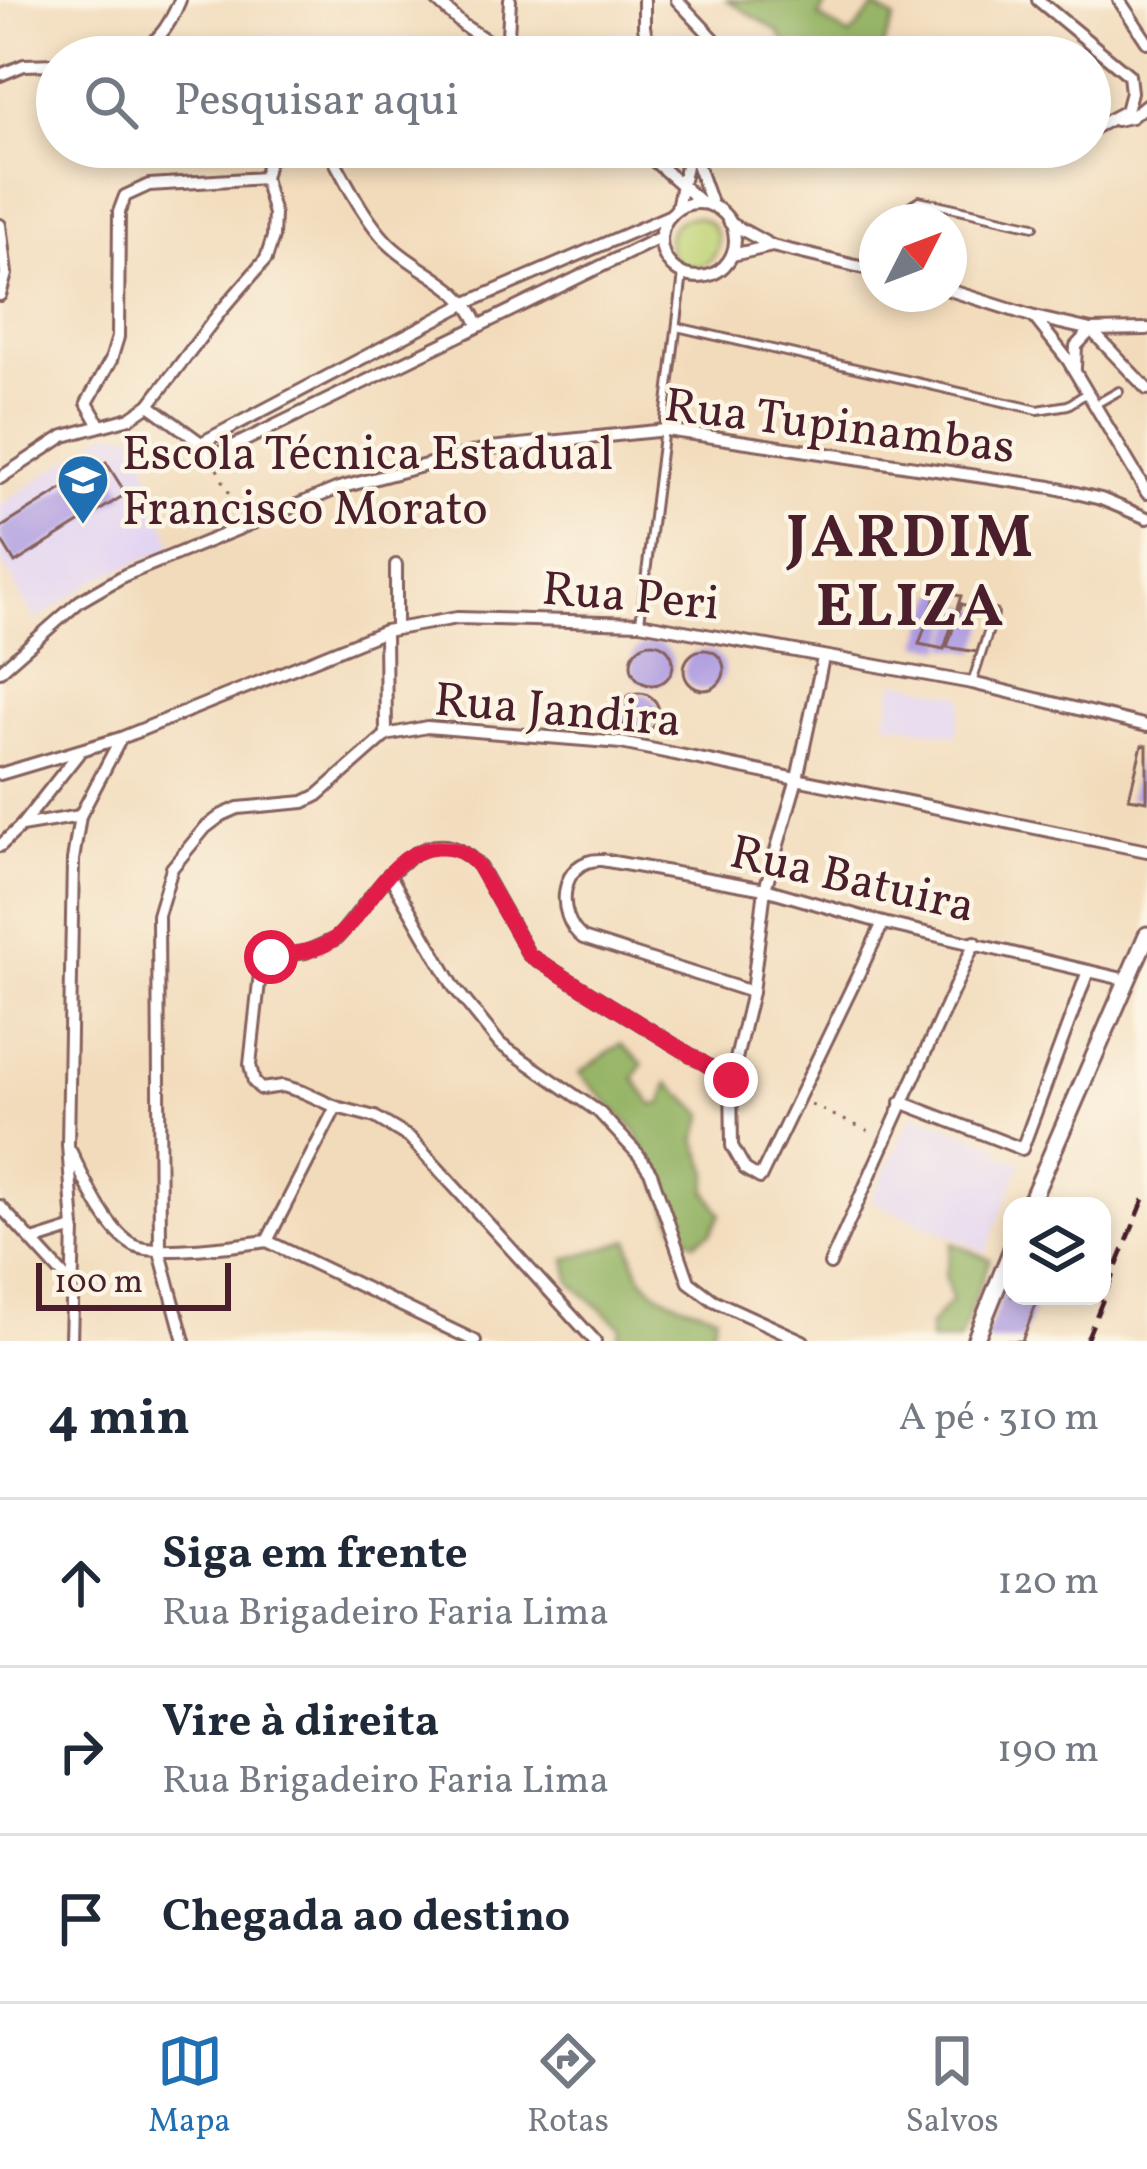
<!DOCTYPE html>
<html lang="pt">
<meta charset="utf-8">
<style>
:root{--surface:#fff;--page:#f2f2f3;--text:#1f2937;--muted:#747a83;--line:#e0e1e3;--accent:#1f6fb2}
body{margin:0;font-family:Vollkorn,serif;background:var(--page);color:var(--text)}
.controls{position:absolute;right:36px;bottom:36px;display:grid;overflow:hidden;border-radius:24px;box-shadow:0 6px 18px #0003}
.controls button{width:108px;height:108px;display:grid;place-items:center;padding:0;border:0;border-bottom:3px solid var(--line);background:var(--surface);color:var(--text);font:60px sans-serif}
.compass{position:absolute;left:859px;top:204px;width:108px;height:108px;border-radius:50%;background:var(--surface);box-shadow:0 6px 18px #0003;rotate:48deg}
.scale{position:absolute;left:36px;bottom:30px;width:195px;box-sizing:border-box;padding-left:12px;border:6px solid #4a1f2b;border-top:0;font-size:33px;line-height:42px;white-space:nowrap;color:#4a1f2b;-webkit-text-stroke:9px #fcf5e5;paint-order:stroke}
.stop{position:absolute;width:36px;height:36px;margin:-27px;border:9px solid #e11d48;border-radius:50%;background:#fff}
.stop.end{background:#e11d48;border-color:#fff;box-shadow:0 3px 12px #0008}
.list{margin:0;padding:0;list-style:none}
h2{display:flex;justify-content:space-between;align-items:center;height:156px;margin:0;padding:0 48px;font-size:51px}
h2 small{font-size:39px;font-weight:400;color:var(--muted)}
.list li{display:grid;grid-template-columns:78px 1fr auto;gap:36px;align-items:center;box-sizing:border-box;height:168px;padding:0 48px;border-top:3px solid var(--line)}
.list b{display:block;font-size:45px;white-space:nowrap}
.list p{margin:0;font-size:39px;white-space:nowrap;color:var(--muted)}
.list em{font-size:39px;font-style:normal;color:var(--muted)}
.icon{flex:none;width:66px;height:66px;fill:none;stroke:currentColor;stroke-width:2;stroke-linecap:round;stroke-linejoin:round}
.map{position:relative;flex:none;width:1147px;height:1341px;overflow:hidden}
.search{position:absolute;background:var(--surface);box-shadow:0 6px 18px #0003;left:36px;right:36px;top:36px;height:132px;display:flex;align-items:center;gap:30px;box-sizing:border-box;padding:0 42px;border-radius:66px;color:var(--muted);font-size:45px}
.sheet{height:660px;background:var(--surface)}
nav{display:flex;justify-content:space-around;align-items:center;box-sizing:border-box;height:168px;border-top:3px solid var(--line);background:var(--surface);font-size:33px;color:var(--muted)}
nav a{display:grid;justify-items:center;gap:6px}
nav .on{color:var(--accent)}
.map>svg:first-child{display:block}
</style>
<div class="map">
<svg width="1147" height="1341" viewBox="0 0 1147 1341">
<rect width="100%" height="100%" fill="#fcf5e5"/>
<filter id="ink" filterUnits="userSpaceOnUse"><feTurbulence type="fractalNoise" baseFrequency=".00833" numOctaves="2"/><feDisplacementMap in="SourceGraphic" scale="24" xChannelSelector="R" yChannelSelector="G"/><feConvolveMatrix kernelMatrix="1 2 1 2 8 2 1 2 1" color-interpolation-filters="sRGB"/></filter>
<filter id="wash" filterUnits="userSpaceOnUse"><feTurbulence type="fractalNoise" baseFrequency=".004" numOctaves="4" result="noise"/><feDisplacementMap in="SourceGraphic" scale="48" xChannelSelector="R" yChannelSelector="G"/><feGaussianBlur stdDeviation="2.7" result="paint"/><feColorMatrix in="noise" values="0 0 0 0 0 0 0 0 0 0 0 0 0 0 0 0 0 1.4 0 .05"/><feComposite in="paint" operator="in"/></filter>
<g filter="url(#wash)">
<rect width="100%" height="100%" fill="#f2dbbb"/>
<!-- built -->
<g fill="#e2d4f3">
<polygon points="108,432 143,434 150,483 173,546 96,580 35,621 0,558 0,506"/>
<polygon points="895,681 963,696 956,735 886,722"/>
<polygon points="913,1113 1001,1146 999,1154 1021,1163 986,1252 871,1201"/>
</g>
<!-- green -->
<circle fill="#bfd377" stroke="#847951" stroke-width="3" cx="693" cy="242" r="25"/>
<!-- forest -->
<g fill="#97b568" stroke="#706a4a" stroke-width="3">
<polygon points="727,0 828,0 819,17 850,36 875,7 894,19 879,57 795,57 777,31"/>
<polygon points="621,1044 643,1064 634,1078 652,1105 662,1104 668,1083 705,1115 696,1140 709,1173 706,1190 721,1214 711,1232 694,1243 676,1227 637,1132 579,1073"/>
<path d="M 630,1240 C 635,1293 672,1302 716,1314 L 710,1341 L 616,1341 L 622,1327 L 571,1283 L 566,1259 Z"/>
<polygon points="952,1243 990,1259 959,1341 930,1341 930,1325 952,1300 945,1275"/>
</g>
<g id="blocks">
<!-- building -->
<g fill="#ab98e1">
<polygon points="106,462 126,494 15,563 0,538 0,528"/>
<polygon points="937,592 961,596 944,649 919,644"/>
<polygon points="961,604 990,613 977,652 947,647"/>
<circle cx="652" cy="664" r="21"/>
<circle cx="704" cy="670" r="20"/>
<circle cx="639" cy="713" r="20"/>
<polygon points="1142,745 1147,746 1147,801 1129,798"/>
<polygon points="1012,1272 1012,1296 1039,1296 1022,1341 984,1341"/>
</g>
</g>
</g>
<g filter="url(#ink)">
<use href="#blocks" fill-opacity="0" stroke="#85615d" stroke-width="3"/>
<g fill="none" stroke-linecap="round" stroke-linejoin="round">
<!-- lane casing -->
<g stroke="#85615d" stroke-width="12">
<g id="lane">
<polyline points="910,222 911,205 919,200 1034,226"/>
<polyline points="677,327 1038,410 1068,405 1087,393"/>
<polyline points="1096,404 1119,391"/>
<polyline points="640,622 683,274"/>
<polyline points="972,683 994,614"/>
</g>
</g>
<!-- street casing -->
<g stroke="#85615d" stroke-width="16">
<g id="street">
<polyline points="436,0 463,25 512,57"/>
<polyline points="644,0 644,27 651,57"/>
<polyline points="677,0 731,57"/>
<polyline points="1038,0 1129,75 1131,92 1126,111 1090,130"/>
<polyline points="1119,0 1147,42"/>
<polyline points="507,53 510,0"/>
<path d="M 125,57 C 155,49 169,27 180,0"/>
<polyline points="0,75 24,65 57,64"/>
<polyline points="1116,120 1131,117 1147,104"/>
<path d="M 327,147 C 345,179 362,216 388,243 C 418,273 461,283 478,324"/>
<polyline points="638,147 702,203"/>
<polyline points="691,147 712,206"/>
<polyline points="264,178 272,147"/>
<circle cx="698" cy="240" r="37"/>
<polyline points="677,208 690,147"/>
<polyline points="730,223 772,246 877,271"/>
<polyline points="0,225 6,274 0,295"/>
<polyline points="732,255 772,246"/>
<polyline points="949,290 1034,317 1091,330 1147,329"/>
<polyline points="1034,317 1068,360 1147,493"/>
<polyline points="1091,330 1147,389"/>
<polyline points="1075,368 1076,346 1091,330"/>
<polyline points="149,405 201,443 211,457 661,237"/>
<polyline points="99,424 87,403 111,360 118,337 119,212 125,196 149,185 264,178"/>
<polyline points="201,443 469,302 671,215"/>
<polyline points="0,478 64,436 130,418 149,405 220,312 266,259 273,237 274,214 264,178"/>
<polyline points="396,628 396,565"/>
<polyline points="385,631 386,735"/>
<polyline points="823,658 797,779 765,889 752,992 731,1080 732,1146 745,1169 760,1178 883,923"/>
<polyline points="0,671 80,601 125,575 339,488 490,448 666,430 1051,487 1101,499 1147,518"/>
<polyline points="0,774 121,738 385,631 457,618 640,623 972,683 1147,726"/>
<polyline points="21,826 80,816"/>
<polyline points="0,846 21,826 78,754"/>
<polyline points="389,874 454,987 500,1044 599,1112 638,1154 651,1173 689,1282 713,1300 803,1341"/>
<path d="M 752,992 L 583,938 C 554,916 559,858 602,860 L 765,889 L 883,923 L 1127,980"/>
<polyline points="901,1102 1022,1149 1088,971"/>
<path d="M 71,1152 C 84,1179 107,1232 135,1246 C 155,1256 241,1245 267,1241 L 336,1107"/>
<polyline points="0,1206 73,1286"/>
<polyline points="33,1241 74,1228"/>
<polyline points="267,1241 475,1341"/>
<polyline points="830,1264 975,942"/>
<polyline points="71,1341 74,1228 68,1145 73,860 80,816 121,738"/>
<polyline points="184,1341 160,1252 158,915 172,868 205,828 222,815 238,808 304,802 318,795 386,735 427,727 621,743 1147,851"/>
<path d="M 595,1341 L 410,1138 L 375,1117 L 336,1107 L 303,1092 L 283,1086 L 261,1089 L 254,1082 L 250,1065 L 260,973 L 271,957 L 306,952 L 337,938 C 371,902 422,804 479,866 L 529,955 L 731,1080"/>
</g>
</g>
<!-- secondary casing -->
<g stroke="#85615d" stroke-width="21">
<g id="secondary">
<polyline points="1029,1206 1147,935"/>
<polyline points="975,1341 1012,1249"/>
</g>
</g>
<!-- path -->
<g stroke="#85615d" stroke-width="3" stroke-dasharray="3 9" stroke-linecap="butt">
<polyline points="217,469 240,514"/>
<polyline points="811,1105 873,1133"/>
</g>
<!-- lane -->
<use href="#lane" stroke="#fff" stroke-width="6"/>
<!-- street -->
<use href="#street" stroke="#fff" stroke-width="10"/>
<!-- secondary -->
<use href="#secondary" stroke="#fff" stroke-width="15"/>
<!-- rail -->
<polyline stroke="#4a1f2b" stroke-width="4.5" stroke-dasharray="18 9" stroke-linecap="butt" points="1086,1341 1147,1192"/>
</g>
</g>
<g fill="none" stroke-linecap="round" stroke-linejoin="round" filter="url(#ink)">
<!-- route -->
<path stroke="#e11d48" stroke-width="15" d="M 271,957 C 293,952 316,953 334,939 C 371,912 386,851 437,848 C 455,847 467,853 478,866 L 529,955 L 731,1080"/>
</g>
<!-- icons -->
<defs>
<g id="university-pin" transform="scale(2.7)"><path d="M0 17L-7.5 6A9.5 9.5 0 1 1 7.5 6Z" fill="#1f6fb2" stroke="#fcf5e5"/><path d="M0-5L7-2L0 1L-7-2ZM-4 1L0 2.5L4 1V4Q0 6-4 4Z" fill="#fff"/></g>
</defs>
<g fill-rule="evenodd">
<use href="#university-pin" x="83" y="480"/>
</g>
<g text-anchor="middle" stroke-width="9" stroke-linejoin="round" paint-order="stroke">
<!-- street labels -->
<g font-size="48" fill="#4a1f2b" stroke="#fcf5e5">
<text transform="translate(840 424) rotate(7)" y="17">Rua Tupinambas</text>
<text transform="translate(631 594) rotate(5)" y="17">Rua Peri</text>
<text transform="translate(558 708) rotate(5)" y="17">Rua Jandira</text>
<text transform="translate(853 877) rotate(13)" y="17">Rua Batuira</text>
</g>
<!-- poi labels -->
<g font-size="48" fill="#4a1f2b" stroke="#fcf5e5" text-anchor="start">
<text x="122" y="469">Escola Técnica Estadual<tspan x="122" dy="55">Francisco Morato</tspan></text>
</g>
<!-- district labels -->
<g font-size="60" font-weight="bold" letter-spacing="3" fill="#4a1f2b" stroke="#fcf5e5">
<text x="911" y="556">JARDIM<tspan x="911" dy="69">ELIZA</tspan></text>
</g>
</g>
</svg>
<div class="controls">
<button><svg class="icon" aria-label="layers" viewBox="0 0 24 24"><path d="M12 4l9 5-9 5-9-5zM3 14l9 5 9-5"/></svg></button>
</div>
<svg class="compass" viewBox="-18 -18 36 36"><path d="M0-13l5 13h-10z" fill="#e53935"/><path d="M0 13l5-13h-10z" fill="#747a83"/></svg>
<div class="scale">100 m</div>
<div class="stop" style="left:271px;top:957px"></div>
<div class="stop end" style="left:731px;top:1080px"></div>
<div class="search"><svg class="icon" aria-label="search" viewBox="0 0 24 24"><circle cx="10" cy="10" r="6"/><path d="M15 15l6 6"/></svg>Pesquisar aqui</div>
</div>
<section class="sheet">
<h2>4 min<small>A pé · 310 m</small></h2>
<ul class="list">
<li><svg class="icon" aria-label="ahead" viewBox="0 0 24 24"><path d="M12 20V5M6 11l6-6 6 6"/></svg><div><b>Siga em frente</b><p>Rua Brigadeiro Faria Lima</p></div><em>120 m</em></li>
<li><svg class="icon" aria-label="right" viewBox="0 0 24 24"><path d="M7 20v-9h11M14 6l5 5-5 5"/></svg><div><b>Vire à direita</b><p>Rua Brigadeiro Faria Lima</p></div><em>190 m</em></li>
<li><svg class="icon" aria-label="arrive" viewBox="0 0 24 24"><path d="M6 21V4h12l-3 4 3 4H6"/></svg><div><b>Chegada ao destino</b></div></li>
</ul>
</section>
<nav>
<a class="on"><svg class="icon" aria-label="map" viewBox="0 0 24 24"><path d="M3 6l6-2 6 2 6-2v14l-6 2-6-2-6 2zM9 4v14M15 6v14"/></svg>Mapa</a>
<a><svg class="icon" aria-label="directions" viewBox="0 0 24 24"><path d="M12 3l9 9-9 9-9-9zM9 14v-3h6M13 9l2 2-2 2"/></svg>Rotas</a>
<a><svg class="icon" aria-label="saved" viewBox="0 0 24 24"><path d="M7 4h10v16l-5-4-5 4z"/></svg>Salvos</a>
</nav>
